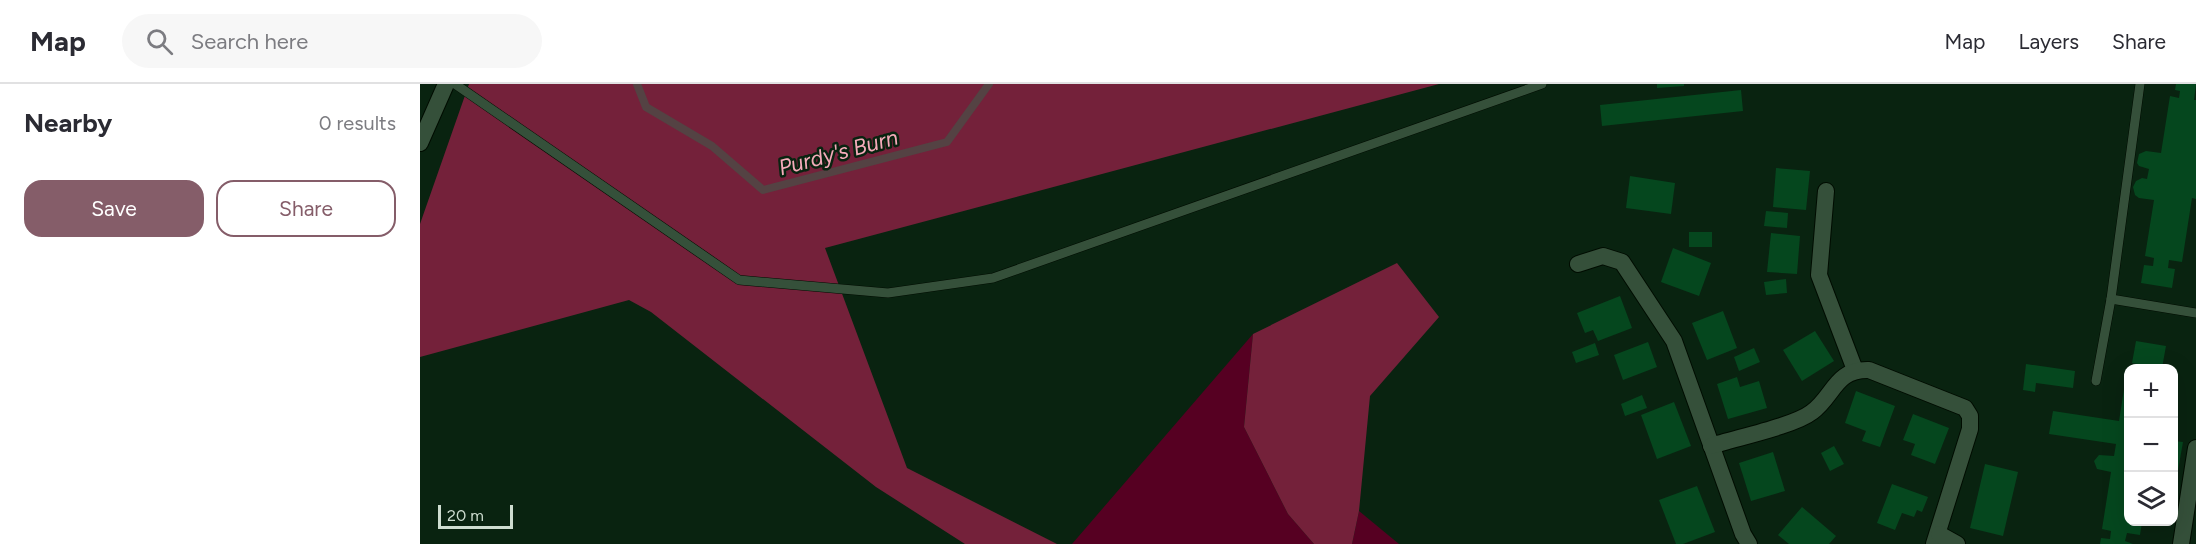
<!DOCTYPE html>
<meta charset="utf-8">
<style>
:root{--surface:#fff;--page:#f7f7f7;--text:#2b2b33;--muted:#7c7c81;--line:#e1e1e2;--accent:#855d69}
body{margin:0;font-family:Figtree,sans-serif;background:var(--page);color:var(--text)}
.controls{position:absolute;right:18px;bottom:18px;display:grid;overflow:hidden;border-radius:12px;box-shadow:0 6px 24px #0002}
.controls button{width:54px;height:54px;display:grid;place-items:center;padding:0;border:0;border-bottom:2px solid var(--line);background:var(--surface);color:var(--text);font:30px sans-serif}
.scale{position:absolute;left:18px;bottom:15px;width:75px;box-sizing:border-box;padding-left:6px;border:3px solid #ceddd0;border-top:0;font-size:16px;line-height:21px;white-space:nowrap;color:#ceddd0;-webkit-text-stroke:4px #092310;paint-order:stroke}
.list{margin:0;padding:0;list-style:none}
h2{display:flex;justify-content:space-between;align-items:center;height:78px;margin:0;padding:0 24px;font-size:26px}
h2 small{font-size:20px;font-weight:400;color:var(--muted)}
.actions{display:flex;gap:12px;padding:18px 24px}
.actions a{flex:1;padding:14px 0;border:2px solid var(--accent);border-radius:18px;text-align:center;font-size:21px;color:var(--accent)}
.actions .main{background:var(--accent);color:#fff}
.icon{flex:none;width:33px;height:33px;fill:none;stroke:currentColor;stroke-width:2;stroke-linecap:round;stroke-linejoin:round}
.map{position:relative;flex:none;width:1776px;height:460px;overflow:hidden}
header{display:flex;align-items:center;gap:36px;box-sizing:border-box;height:84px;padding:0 30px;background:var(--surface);border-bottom:2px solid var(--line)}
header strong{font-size:28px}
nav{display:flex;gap:33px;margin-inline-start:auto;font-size:21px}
.search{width:420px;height:54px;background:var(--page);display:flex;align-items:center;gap:15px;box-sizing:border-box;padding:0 21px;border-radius:33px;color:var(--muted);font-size:22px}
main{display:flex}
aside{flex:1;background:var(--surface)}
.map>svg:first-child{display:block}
</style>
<header>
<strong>Map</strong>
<div class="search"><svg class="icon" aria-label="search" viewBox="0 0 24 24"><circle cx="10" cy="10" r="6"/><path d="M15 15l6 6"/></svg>Search here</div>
<nav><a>Map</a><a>Layers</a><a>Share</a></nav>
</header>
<main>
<aside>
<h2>Nearby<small>0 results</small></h2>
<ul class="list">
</ul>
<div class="actions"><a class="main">Save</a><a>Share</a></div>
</aside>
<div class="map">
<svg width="1776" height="460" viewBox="0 0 1776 460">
<rect width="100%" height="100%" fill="#092310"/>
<!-- green -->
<g fill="#560022">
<polygon points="833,250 824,343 868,430 894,460 652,460"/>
<polygon points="939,427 979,460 932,460"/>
</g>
<!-- forest -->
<g fill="#74213a">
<polygon points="49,0 1019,0 405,164 487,384 637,460 545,460 456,403 231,228 209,216 0,273 0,140"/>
<polygon points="977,179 1019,233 950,312 939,427 932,460 894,460 868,430 824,343 833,250"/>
</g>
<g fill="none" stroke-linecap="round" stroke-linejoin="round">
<!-- stream -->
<polyline stroke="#544243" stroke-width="8" points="217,0 226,23 292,62 343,106 527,58 569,0"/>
</g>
<!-- building -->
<g fill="#05471e">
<polygon points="1237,0 1264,0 1264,2 1237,4"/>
<polygon points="1756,0 1776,0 1774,16 1776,16 1776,115 1772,114 1762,178 1749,176 1748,184 1755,185 1752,204 1721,199 1724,181 1733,182 1734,174 1725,172 1734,116 1719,114 1715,111 1713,103 1716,97 1722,94 1727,95 1729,85 1719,82 1717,79 1719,70 1726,67 1741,69 1750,12 1759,14 1760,7 1755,6"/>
<polygon points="1321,6 1323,27 1182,42 1180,21"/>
<polygon points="1356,84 1390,87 1386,126 1353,123"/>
<polygon points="1210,92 1255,99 1251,130 1206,124"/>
<polygon points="1346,127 1368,129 1367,144 1344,142"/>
<rect x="1269" y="148" width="23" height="15"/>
<polygon points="1351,149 1380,152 1377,190 1347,188"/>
<polygon points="1253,164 1291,179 1279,212 1241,198"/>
<polygon points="1366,195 1367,209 1346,211 1344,198"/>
<polygon points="1200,212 1212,244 1178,257 1173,246 1165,249 1157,229"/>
<polygon points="1303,227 1317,264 1287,276 1272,239"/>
<polygon points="1395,247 1414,277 1382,297 1363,266"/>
<polygon points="1716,257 1746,262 1742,284 1733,282 1732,284 1717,284 1718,280 1712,279"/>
<polygon points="1228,258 1237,283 1203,296 1194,271"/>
<polygon points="1175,259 1179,271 1156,279 1152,268"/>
<polygon points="1334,264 1340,278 1319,287 1314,273"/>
<polygon points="1606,280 1655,287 1653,304 1616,299 1615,308 1603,306"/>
<polygon points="1707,286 1708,438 1722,438 1720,451 1707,449 1705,457 1713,460 1680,460 1681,454 1690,455 1691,447 1682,445 1691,388 1677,385 1674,377 1679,371 1694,372 1696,360 1629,350 1633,327 1699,337"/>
<polygon points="1317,293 1320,303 1339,297 1347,324 1308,335 1297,300"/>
<polygon points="1436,307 1475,322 1460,363 1442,357 1446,347 1425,339"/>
<polygon points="1222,311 1227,324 1205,332 1201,320"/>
<polygon points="1254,318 1271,362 1237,375 1221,331"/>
<polygon points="1493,330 1529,344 1515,380 1491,371 1495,360 1483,356"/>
<polygon points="1754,357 1763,358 1757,392 1754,391"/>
<polygon points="1414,362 1424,380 1410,387 1401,369"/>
<polygon points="1353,368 1365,407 1331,417 1319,379"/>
<polygon points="1565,380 1598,388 1583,452 1550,444"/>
<polygon points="1472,400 1508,413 1502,428 1497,426 1494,433 1482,429 1475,446 1457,439"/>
<polygon points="1277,402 1295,448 1263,460 1256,460 1239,416"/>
<polygon points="1382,423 1416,452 1409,460 1369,460 1358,451"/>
</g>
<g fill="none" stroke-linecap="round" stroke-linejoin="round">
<!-- service casing -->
<g stroke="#000c00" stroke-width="10">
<g id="service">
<polyline points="35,0 319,196 468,209 573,194 1122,0"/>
<polyline points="1691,215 1776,229"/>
<polyline points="1676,297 1691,215 1720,0"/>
</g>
</g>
<!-- minor casing -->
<g stroke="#000c00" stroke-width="18">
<g id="minor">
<polyline points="1406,107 1399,191 1435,286"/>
<polyline points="1158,180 1183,172 1202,178 1254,257 1323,450 1329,460"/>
<path d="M 1291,362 C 1315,354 1374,342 1392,328 C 1414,312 1415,285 1449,286 L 1545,324 L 1550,332 L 1550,345 L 1514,460"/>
<polyline points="1519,450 1537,460"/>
<polyline points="1761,460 1776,364"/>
</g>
</g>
<!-- secondary casing -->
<g stroke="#000c00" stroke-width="18">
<polyline id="secondary" points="0,59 26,0"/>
</g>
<!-- service -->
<use href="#service" stroke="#35503a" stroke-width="9"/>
<!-- minor -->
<use href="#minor" stroke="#35503a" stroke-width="16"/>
<!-- secondary -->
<use href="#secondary" stroke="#35503a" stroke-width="16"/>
</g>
<g text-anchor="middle" stroke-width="5" stroke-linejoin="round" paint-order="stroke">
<!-- water labels -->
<g font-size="22" font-style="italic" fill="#f5abba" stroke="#092310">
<text transform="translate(418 68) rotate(-15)" y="8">Purdy's Burn</text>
</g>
</g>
</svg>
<div class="controls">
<button>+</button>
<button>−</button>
<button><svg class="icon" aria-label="layers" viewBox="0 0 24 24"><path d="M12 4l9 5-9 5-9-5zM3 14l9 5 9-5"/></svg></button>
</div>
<div class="scale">20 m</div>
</div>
</main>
